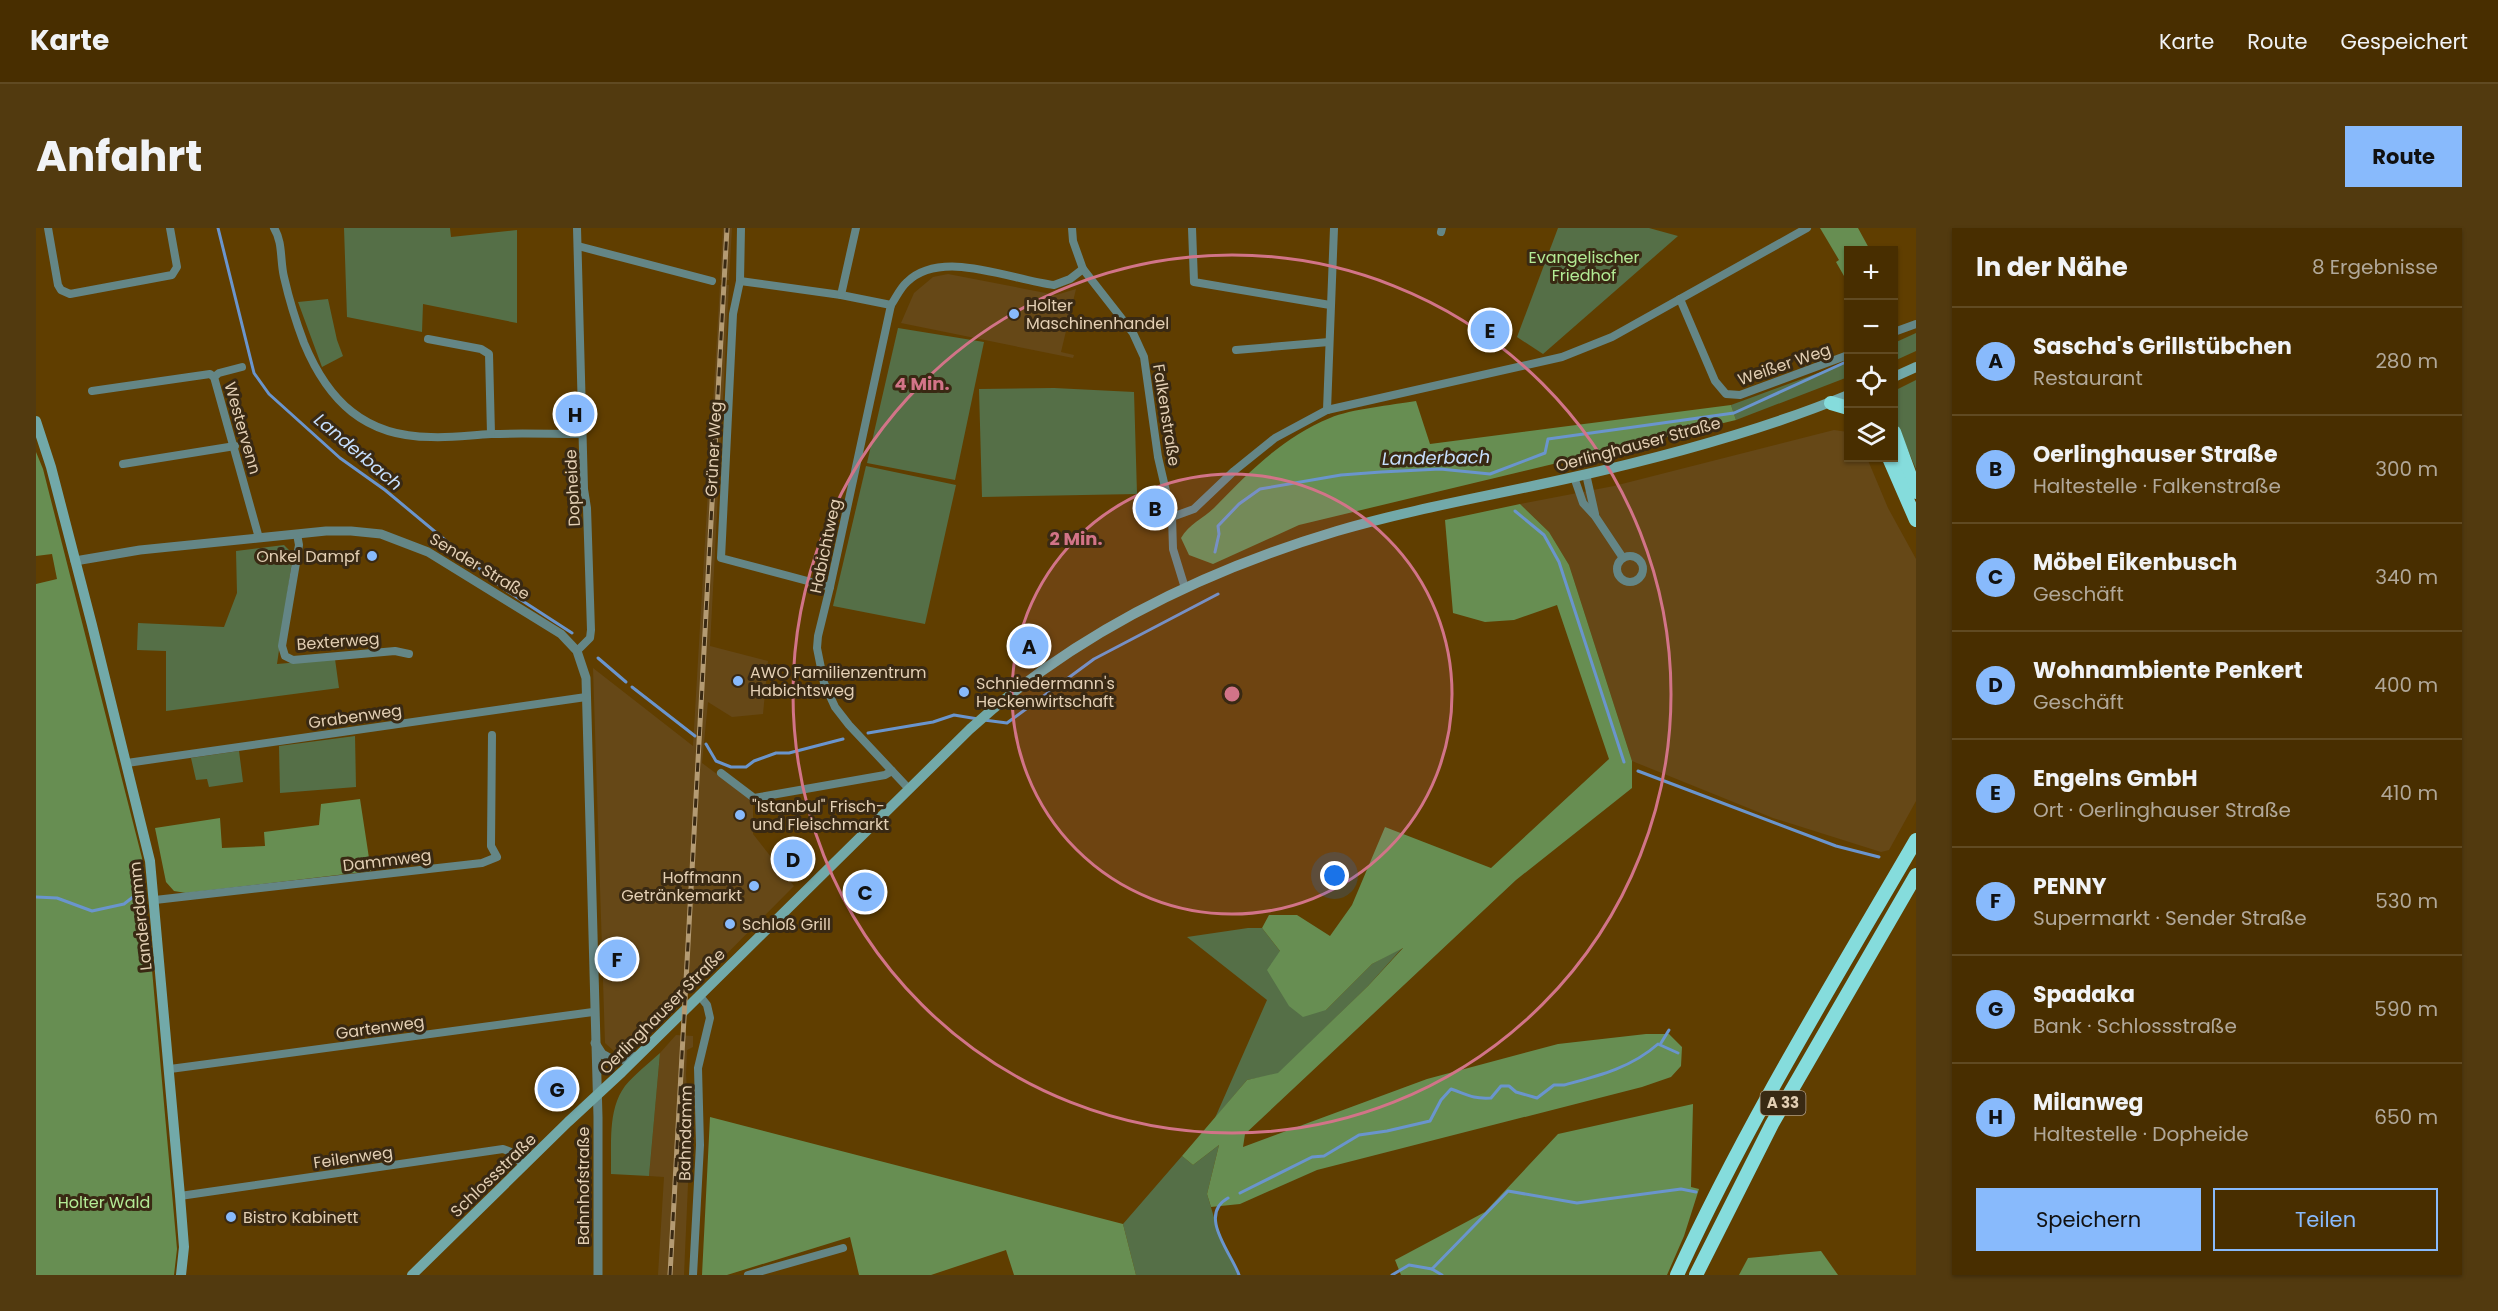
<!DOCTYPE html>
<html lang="de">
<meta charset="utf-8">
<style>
:root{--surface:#482e00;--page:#523a0f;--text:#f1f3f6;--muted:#b1a899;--line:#604a22;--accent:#88bafc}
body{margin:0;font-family:Poppins,sans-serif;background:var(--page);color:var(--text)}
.controls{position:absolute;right:18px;top:18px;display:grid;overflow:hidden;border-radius:0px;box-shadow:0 2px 4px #0004}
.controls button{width:54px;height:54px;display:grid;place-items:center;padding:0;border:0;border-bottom:2px solid var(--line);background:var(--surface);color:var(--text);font:30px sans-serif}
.you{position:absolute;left:1299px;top:648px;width:21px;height:21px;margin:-15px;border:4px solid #fff;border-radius:50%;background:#1a73e8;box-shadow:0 0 0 9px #1a73e833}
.badge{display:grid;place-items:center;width:39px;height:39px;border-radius:50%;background:var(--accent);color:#111;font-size:20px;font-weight:700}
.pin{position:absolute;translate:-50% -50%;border:3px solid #fff;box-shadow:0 2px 6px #0006}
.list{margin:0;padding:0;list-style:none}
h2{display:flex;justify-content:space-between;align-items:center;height:78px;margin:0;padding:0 24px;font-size:26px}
h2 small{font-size:20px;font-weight:400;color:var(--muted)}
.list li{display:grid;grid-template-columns:39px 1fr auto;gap:18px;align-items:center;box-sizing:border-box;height:108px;padding:0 24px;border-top:2px solid var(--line)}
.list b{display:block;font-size:22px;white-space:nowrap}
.list p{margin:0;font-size:20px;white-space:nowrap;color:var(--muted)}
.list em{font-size:20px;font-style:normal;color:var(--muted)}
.actions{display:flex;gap:12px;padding:18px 24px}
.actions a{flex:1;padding:14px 0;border:2px solid var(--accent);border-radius:0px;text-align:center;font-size:21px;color:var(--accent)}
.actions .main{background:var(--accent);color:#111}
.icon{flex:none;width:33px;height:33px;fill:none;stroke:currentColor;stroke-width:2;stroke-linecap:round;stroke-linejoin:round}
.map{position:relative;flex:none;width:1880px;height:1047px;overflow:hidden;border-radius:0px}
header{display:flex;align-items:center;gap:36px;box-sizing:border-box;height:84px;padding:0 30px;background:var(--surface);border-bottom:2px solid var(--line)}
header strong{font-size:28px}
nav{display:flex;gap:33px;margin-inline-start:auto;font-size:21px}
.intro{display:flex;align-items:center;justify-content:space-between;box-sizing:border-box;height:144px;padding:0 36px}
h1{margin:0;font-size:42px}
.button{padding:15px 27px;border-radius:0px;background:var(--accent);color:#111;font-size:21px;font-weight:700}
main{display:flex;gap:36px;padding:0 36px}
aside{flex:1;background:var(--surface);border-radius:0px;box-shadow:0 2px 4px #0004}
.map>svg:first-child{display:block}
</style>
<header>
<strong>Karte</strong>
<nav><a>Karte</a><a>Route</a><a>Gespeichert</a></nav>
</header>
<div class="intro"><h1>Anfahrt</h1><a class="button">Route</a></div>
<main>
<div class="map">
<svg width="1880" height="1047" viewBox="0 0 1880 1047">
<rect width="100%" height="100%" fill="#603e00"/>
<!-- built -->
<g fill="#664817">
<polygon points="687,0 696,0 693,52 684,52"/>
<polygon points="912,46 1020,67 1040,61 1025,124 1038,127 1037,130 865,95 878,65 897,49"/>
<polygon points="684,57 693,57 674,418 732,433 727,486 696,489 672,474 666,535 717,573 717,606 758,658 644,773 644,771 588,823 578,823 569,815 557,440 657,518"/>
<polygon points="1798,202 1812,204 1812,230 1831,230 1852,280 1880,331 1880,573 1853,622 1845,624 1737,590 1596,533 1533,337 1513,304 1484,276 1578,258"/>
<polygon points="640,807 657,808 657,819 651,822 650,846 654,911 648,1047 622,1047 628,949 613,948 624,825"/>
</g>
<!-- green -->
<g fill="#556f47">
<polygon points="308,0 414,0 415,9 481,2 481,95 387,76 386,104 311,89"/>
<polygon points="1522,0 1613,0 1642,8 1507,126 1481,109"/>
<polygon points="292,71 301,112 307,128 286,139 262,74"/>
<polygon points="862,100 948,114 919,252 831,235"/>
<polygon points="1880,105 1880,123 1858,133 1858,115"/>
<polygon points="1812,134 1812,149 1700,192 1695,177"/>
<polygon points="1880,152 1880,241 1858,189 1858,163"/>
<polygon points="1018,160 1098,164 1101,266 946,269 943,161"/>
<polygon points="830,238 920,257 889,396 797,378"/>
<polygon points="248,317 257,326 241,436 299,431 303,460 130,483 130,423 101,422 102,395 188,399 201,365 200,323"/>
<polygon points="319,508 320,559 244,565 243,518"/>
<polygon points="203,523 207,554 173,559 171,551 160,552 155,530"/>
<polygon points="1212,700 1226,700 1290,782 1336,736 1368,718 1332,758 1242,846 1211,852 1179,890 1231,772 1151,709"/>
<path d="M 624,825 L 613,948 L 575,946 C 576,918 571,882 589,858 C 599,846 613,835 624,825 Z"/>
<polygon points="1183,917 1171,966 1183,1006 1203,1047 1100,1047 1087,996 1146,928 1157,937"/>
</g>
<!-- forest -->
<g fill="#678e52">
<polygon points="1784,0 1822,0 1834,22 1812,22 1812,55 1800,34 1803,32"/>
<path d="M 1380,173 L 1394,216 L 1695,177 L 1700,192 L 1263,297 L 1177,336 L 1153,327 L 1145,310 C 1153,296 1168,290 1179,279 C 1213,244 1247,209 1294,190 C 1315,181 1356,177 1380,173 Z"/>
<polygon points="0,224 7,241 106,630 141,1021 138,1047 0,1047 0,356 21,351 16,326 0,328"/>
<polygon points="1484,276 1513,304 1533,337 1596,533 1596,560 1480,652 1209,906 1207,919 1391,851 1522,816 1610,806 1633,806 1646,819 1645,838 1635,849 1606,859 1281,942 1204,976 1175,979 1171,966 1183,917 1157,937 1146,928 1211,852 1242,845 1332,758 1367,720 1336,736 1290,782 1267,789 1253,778 1231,742 1244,723 1226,700 1233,687 1261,687 1294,708 1316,677 1349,599 1455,640 1573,531 1521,377 1478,392 1449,394 1417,385 1409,292"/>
<polygon points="324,571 335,643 150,665 138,663 130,654 119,600 184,590 186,620 229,618 228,604 283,597 285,576"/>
<polygon points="1657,876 1655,959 1663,961 1648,1008 1631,1047 1365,1047 1359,1032 1449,984 1522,906"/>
<polygon points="674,889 1087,996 1100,1047 978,1047 970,1022 895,1047 823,1047 814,1009 691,1047 666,1047"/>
<polygon points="1785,1023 1802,1047 1703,1047 1712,1030"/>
</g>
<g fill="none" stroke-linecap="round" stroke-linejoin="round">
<!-- stream -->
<g stroke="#6a95cd" stroke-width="3">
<polyline points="182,0 218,145 233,166 304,230 349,262 468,361 536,405"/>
<polyline points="1479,283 1508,307 1523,334 1588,534"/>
<polyline points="1179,324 1183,306 1182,298 1203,276 1224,261 1305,247 1345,244 1404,241 1454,246 1509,225 1512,211 1698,185 1812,133"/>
<polyline points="562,430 590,454"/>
<polyline points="596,459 659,508"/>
<polyline points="948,492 971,495 1058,431 1182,366"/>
<polyline points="832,505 897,494 918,487 942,491"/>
<polyline points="670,516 680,533 695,539 710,539 718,533 740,525 753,525 807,511"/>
<polyline points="1602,543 1800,618 1843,629"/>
<polyline points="0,669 21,670 56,683 88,676 97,669 102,661"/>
<polyline points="1625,815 1633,802"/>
<path d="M 1204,965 L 1276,929 L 1288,928 L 1323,907 L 1351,903 L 1394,893 L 1405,872 L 1415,861 C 1432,867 1436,871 1455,870 L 1465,858 L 1473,858 L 1480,864 L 1501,870 L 1518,857 L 1528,857 C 1562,848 1595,840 1622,816 L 1642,825"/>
<path d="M 1192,970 C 1161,987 1196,1026 1203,1047"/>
<polyline points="1396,1041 1406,1047"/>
<polyline points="1356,1047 1373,1037 1396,1041 1472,963 1541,975 1645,961 1660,964"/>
</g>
<!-- minor -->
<g stroke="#648686" stroke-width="8">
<polyline points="12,0 22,57 25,62 34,66 136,47 141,39 134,0"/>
<path d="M 238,0 C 247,14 244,33 248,49 C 253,71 260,94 268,115 C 292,173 329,209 395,209 C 415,210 435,207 455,206 C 485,205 516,206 546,206"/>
<polyline points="705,0 704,53 697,86 685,330 794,359"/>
<polyline points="1036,0 1037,13 1047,41 1097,105 1108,129 1122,229 1136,289 1137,321 1149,360"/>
<polyline points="1156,0 1158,54 1294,77"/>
<polyline points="1405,4 1406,0"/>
<polyline points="542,18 676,53"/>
<polyline points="704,53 805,67 855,77"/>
<polyline points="805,67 820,0"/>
<polyline points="1644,71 1679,153 1690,166 1704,167 1812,127"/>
<polyline points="1858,104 1880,96"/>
<polyline points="392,111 445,121 453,126 455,206"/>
<polyline points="1200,122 1293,114"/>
<polyline points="178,149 183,145 206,139"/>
<polyline points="56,163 174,146 178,149 223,310"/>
<polyline points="1291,182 1298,0"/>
<polyline points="87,236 199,218"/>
<polyline points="1550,246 1559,286"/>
<polyline points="1538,249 1547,275 1559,288 1587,330"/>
<polyline points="1136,289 1158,281 1198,243 1239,210 1291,182 1526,129 1576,109 1771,0"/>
<polyline points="261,306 263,317 246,418 249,428 257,432 359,423 373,426"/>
<circle cx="1594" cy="341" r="13"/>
<polyline points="541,423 554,410 555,402 551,280 548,261 541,0"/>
<polyline points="91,535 550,469"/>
<polyline points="685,545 718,570 849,547 856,543"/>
<path d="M 873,561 L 813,497 L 799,479 L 788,455 L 781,420 L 782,408 L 794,359 L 855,77 C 860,70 864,60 871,54 C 906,20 975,52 1018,57 L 1034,51 L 1047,41"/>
<polyline points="119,672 446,635 461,629 455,618 456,507"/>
<polyline points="134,841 557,784"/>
<polyline points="144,968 467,921 475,924 488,938"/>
<polyline points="657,1047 664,917 662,840 674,790 671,777 663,767"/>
<polyline points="712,1047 807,1020"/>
</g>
<!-- tertiary -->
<g stroke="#648686" stroke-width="9">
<polyline points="39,333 104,322 290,303 315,303 345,306 392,324 525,406 541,423 550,450 562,889 562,1047"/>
<polyline points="559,815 566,826 578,833 602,828"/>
</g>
<!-- secondary -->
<g stroke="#72a9a9" stroke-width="10">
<polyline points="1858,149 1880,139"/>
<polyline points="0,193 15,239 56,397 114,633 144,968 148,1019 145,1047"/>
<path d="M 376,1047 L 532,894 L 586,844 L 934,501 C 1038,406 1167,343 1301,303 C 1379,280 1459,267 1538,249 C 1631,228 1725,203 1812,167"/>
</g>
<!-- motorway -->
<g stroke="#85dcdc" stroke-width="14">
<polyline points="1795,175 1812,180"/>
<polyline points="1858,204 1880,264"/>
<polyline points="1853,230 1880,292"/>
<path d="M 1641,1047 C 1710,896 1797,755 1880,612"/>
<polyline points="1660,1047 1736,896 1880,647"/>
</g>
<!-- rail casing -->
<g stroke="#b49b73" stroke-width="5">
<polyline id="rail" points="634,1047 691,0"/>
</g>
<!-- rail -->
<use href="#rail" stroke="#392913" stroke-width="3" stroke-dasharray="9" stroke-linecap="butt"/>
</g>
<!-- distance rings -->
<circle cx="1196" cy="466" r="220" fill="#d27488" fill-opacity=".12"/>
<g fill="none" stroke="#d27488" stroke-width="3">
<circle cx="1196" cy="466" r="220"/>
<circle cx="1196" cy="466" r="439"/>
</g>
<!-- markers -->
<g fill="#88bafc" stroke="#392913" stroke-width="2">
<circle cx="978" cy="86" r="6"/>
<circle cx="336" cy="328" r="6"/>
<circle cx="702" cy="453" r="6"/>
<circle cx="928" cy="464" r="6"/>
<circle cx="704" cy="587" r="6"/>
<circle cx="718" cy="658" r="6"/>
<circle cx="694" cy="696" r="6"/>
<circle cx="195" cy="989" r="6"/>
</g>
<g text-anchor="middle" stroke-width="6" stroke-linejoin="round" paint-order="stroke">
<!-- shield labels -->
<rect fill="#392913" stroke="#b09d84" stroke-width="1.5" x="1724.5" y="863" width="45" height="24" rx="4.5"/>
<g font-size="15" font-weight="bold" fill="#e3cfb4">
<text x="1747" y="880">A 33</text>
</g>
<!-- park labels -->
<g font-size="16" fill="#b3eb95" stroke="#392913">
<text x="1548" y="35">Evangelischer<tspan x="1548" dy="18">Friedhof</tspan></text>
<text x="68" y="980">Holter Wald</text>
</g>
<!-- poi labels -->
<g font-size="16" fill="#e3cfb4" stroke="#392913" text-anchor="start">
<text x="990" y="83">Holter<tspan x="990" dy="18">Maschinenhandel</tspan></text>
<text x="324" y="334" text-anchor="end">Onkel Dampf</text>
<text x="714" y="450">AWO Familienzentrum<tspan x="714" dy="18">Habichtsweg</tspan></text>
<text x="940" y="461">Schniedermann's<tspan x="940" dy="18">Heckenwirtschaft</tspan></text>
<text x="716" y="584">"Istanbul" Frisch-<tspan x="716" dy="18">und Fleischmarkt</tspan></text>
<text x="706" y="655" text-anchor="end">Hoffmann<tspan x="706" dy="18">Getränkemarkt</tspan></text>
<text x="706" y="702">Schloß Grill</text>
<text x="207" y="995">Bistro Kabinett</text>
</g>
<!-- street labels -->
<g font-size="16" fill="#e3cfb4" stroke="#392913">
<text transform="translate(1748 136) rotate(-19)" y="6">Weißer Weg</text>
<text transform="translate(1131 187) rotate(81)" y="6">Falkenstraße</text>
<text transform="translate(207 200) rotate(74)" y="6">Westervenn</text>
<text transform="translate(1602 216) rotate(-15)" y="6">Oerlinghauser Straße</text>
<text transform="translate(677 221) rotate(-87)" y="6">Grüner Weg</text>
<text transform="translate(536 260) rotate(-93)" y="6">Dopheide</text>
<text transform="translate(789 318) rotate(-78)" y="6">Habichtweg</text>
<text transform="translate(444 338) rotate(31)" y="6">Sender Straße</text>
<text transform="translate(302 413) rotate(-4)" y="6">Bexterweg</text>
<text transform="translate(319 488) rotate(-8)" y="6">Grabenweg</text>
<text transform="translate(351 632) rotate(-7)" y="6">Dammweg</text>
<text transform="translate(104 688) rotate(-96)" y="6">Landerdamm</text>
<text transform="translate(626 783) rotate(-45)" y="6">Oerlinghauser Straße</text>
<text transform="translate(344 799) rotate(-8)" y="6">Gartenweg</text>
<text transform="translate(649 905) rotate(-89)" y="6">Bahndamm</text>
<text transform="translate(317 929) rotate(-8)" y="6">Feilenweg</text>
<text transform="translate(457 947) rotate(-44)" y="6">Schlossstraße</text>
<text transform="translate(547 958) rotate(-90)" y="6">Bahnhofstraße</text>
</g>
<!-- water labels -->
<g font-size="18" font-style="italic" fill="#c7dffe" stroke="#392913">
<text transform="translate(322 224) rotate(40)" y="6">Landerbach</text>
<text transform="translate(1400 230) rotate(-1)" y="6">Landerbach</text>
</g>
</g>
<circle cx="1196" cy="466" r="9" fill="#d27488" stroke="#392913" stroke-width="3"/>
<g font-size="18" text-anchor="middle" font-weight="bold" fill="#d27488" stroke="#392913" stroke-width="6" stroke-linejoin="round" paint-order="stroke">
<text x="886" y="162">4 Min.</text>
<text x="1040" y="317">2 Min.</text>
</g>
</svg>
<div class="controls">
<button>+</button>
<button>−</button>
<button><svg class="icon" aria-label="locate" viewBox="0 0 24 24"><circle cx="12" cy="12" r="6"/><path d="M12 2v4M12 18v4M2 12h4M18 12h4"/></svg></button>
<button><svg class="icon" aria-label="layers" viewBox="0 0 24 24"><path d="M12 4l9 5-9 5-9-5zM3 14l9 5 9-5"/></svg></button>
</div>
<div class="you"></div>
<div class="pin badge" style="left:993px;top:418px">A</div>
<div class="pin badge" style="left:1119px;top:280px">B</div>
<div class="pin badge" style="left:829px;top:664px">C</div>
<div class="pin badge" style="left:757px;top:631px">D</div>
<div class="pin badge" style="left:1454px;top:102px">E</div>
<div class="pin badge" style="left:581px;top:731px">F</div>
<div class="pin badge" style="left:521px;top:861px">G</div>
<div class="pin badge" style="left:539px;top:186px">H</div>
</div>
<aside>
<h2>In der Nähe<small>8 Ergebnisse</small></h2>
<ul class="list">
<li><span class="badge">A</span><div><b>Sascha's Grillstübchen</b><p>Restaurant</p></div><em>280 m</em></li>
<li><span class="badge">B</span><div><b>Oerlinghauser Straße</b><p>Haltestelle · Falkenstraße</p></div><em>300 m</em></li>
<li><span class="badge">C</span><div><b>Möbel Eikenbusch</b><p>Geschäft</p></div><em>340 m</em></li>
<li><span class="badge">D</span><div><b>Wohnambiente Penkert</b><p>Geschäft</p></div><em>400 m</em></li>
<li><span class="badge">E</span><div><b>Engelns GmbH</b><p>Ort · Oerlinghauser Straße</p></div><em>410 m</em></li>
<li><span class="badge">F</span><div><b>PENNY</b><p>Supermarkt · Sender Straße</p></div><em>530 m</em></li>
<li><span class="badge">G</span><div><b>Spadaka</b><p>Bank · Schlossstraße</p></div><em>590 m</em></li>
<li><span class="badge">H</span><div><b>Milanweg</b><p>Haltestelle · Dopheide</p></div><em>650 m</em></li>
</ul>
<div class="actions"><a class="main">Speichern</a><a>Teilen</a></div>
</aside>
</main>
